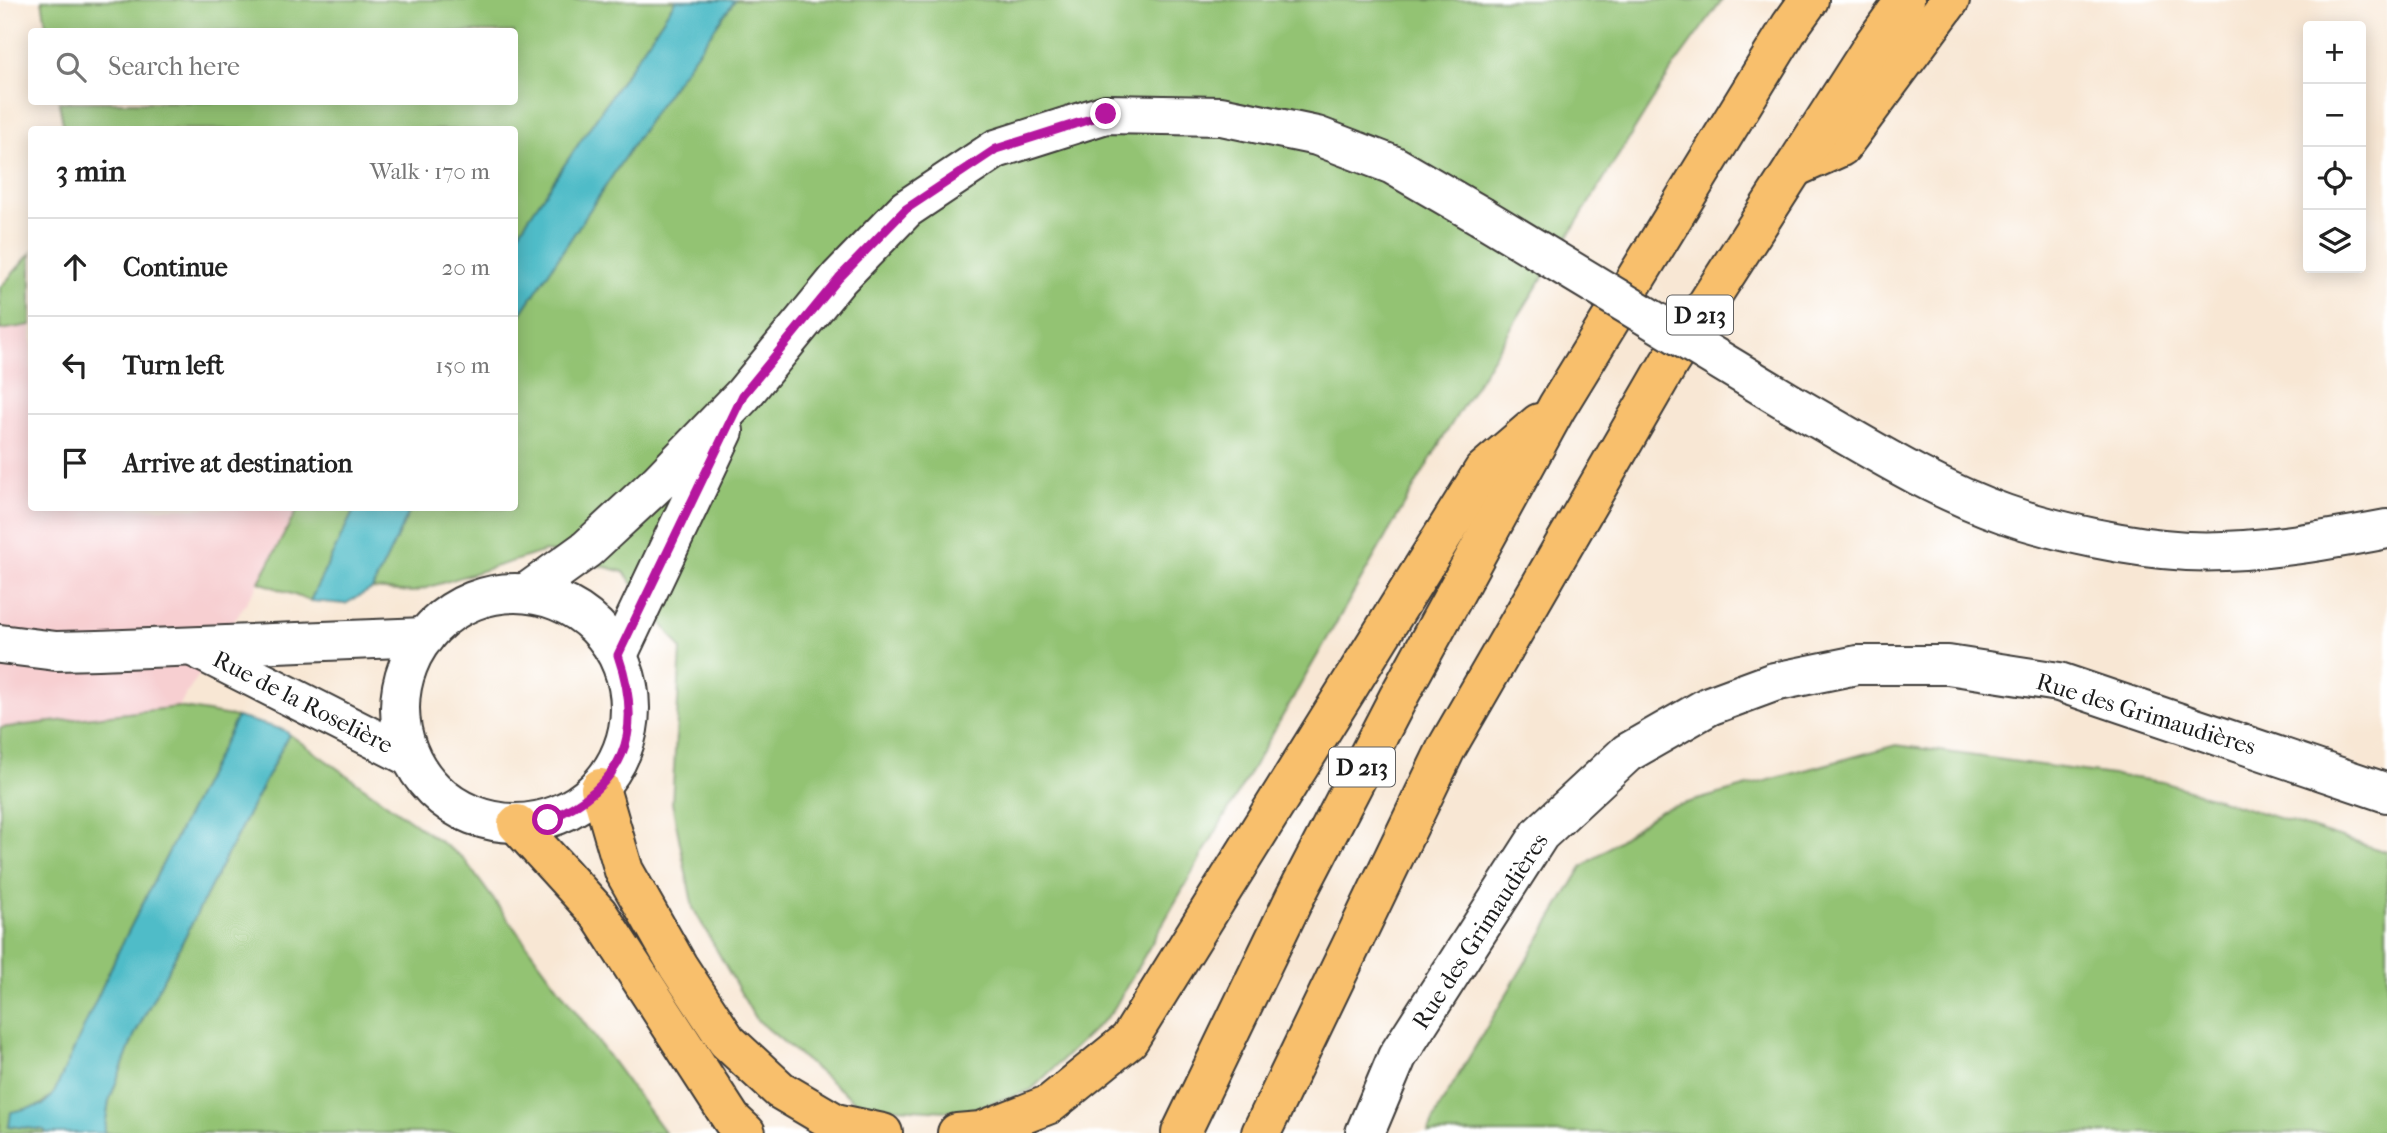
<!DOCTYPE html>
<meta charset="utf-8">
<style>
:root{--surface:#fff;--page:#f2f2f2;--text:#222;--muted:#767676;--line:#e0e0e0}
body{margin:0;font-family:"IM FELL French Canon",serif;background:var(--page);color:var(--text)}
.controls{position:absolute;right:21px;top:21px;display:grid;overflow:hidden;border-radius:7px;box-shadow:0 4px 18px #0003}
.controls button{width:63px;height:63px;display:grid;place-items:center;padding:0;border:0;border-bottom:2px solid var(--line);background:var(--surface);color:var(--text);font:35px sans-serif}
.stop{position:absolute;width:21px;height:21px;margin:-16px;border:5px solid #b5179e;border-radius:50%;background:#fff}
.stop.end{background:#b5179e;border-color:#fff;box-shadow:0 2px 7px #0008}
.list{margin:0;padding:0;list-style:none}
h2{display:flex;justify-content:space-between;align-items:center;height:91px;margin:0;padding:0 28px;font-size:30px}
h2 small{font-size:23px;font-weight:400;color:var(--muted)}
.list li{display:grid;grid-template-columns:46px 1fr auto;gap:21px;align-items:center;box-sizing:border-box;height:98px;padding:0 28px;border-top:2px solid var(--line)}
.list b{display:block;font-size:26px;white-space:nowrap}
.list em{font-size:23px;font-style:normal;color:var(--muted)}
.icon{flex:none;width:38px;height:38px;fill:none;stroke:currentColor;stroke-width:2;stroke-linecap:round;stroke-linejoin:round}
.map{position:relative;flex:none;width:2387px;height:1133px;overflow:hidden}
.search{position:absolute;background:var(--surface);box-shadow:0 4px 18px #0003;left:28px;top:28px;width:490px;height:77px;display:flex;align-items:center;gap:18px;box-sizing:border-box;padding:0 24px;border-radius:7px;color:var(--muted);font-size:26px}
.panel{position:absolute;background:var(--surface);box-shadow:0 4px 18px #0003;left:28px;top:126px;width:490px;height:385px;border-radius:7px}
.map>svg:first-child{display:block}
</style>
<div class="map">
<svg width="2387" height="1133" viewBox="0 0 2387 1133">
<rect width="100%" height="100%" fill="#fff"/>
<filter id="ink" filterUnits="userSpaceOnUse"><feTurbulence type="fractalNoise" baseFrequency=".0143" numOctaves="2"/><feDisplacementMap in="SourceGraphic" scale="14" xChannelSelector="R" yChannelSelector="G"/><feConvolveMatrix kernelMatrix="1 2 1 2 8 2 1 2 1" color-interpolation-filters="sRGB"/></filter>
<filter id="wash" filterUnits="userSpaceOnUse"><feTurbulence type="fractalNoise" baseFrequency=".00686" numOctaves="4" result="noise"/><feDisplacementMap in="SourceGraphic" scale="28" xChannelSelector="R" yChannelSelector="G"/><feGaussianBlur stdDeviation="1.57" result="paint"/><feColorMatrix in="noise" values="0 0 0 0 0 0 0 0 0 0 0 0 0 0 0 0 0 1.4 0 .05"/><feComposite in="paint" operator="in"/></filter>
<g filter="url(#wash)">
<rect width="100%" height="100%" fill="#f8e7d4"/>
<!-- built -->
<polygon fill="#f7cfd1" points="31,325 32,508 298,508 259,583 178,707 0,728 0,330"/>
<!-- green -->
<g fill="#93c373" stroke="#587048" stroke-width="2">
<polygon points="42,0 676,0 515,238 514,130 64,129 59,102 514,102 514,32 47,31"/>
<polygon points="735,0 1722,0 1674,66 1441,441 1112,1012 1031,1090 964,1112 860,1106 755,1018 693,908 672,803 681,649 624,572 546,551 413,592 372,589 411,508 514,508 515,323 657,108"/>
<polygon points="31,253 31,325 0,330 0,288"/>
<polygon points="298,508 355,508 310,601 259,582"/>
<path d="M 178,707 L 237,717 L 119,950 L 54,1094 C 41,1107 24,1114 9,1126 L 44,1130 L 47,1133 L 0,1133 L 0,728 Z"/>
<polygon points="289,734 463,858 665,1133 104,1133 109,1101 134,1036"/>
<polygon points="1896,745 2163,782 2387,852 2387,1133 1428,1133 1439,1108 1582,867 1661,810"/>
</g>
<!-- water -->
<g fill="#4fbcc8" stroke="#366c72" stroke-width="2">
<polygon points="676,0 735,0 657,108 515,323 515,238"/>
<polygon points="355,508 411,508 372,589 345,604 310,601"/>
<polygon points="237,717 284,730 289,734 134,1036 109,1101 104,1133 47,1133 44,1130 9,1126 11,1112 43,1105 54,1093 119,950"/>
</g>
</g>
<g filter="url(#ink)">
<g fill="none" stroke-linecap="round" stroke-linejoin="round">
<!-- minor casing -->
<g stroke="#3d3a38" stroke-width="42">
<polyline id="minor" points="1365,1133 1397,1057 1540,834 1627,753 1709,706 1774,682 1857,665 1948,665 2059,682 2387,793"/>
</g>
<!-- tertiary casing -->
<g stroke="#3d3a38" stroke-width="42">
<g id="tertiary">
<path d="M 1792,404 C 1861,443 1930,488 2005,514 C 2056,532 2132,548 2187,551 C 2251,554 2324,541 2387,529"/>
<circle cx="515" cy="708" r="115"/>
<polyline points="526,593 587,549 659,482 743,395 839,278 906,209 996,149 1106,114 1221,116 1317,136 1393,165 1481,216"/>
<polyline points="0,644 56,651 98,650 425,637"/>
<polyline points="197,649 410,757"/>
<polyline points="618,655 724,431"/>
</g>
</g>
<!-- trunk casing -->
<g stroke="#3d3a38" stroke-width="42">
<g id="trunk">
<polyline points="1794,168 1841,147 1950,0"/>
<polyline points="600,788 624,871 678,966 727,1041 780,1090 836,1123 883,1133"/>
<polyline points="517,824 598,913 732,1120 746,1133"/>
<polyline points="957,1133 981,1131 1050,1104 1129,1040 1483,471 1539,423"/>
<polyline points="1181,1133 1295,897 1399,696 1557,407 1791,25 1809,0"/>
<polyline points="1261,1133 1446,749 1669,363 1873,45 1905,0"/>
</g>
</g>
<!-- minor -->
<use href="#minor" stroke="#fff" stroke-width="38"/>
<!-- tertiary -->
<use href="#tertiary" stroke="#fff" stroke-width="38"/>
<!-- trunk -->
<use href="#trunk" stroke="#f8bf6c" stroke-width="38"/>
<!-- tertiary-bridge casing -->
<g stroke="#3d3a38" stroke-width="42" stroke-linecap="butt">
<polyline id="tertiary-bridge" points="1481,216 1792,404"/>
</g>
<!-- tertiary-bridge -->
<use href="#tertiary-bridge" stroke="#fff" stroke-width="38"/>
</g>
</g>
<g fill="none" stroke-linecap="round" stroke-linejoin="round" filter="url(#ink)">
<!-- route -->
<path stroke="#b5179e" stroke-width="9" d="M 548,820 C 624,786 645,734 618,655 L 743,395 L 839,278 L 906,209 L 996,149 L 1106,114"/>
</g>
<g text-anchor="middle" stroke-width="5" stroke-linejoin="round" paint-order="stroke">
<!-- shield labels -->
<g fill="#fff" stroke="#606060" stroke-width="2">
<rect x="1667" y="295.5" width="66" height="39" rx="5"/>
<rect x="1329" y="747.5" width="66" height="39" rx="5"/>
</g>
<g font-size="23" font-weight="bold" fill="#1c1c1c">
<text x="1700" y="323">D 213</text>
<text x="1362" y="775">D 213</text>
</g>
<!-- street labels -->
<g font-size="24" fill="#1c1c1c" stroke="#fff">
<text transform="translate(303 702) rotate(27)" y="8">Rue de la Roselière</text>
<text transform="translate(2146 714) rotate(17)" y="8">Rue des Grimaudières</text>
<text transform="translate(1480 931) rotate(-57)" y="8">Rue des Grimaudières</text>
</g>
</g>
</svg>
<div class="controls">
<button>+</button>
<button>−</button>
<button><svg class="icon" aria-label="locate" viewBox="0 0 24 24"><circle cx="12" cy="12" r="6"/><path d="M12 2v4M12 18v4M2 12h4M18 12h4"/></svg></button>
<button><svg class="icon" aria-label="layers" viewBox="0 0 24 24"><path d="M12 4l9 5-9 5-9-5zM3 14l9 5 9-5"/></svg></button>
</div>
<div class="stop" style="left:548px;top:820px"></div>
<div class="stop end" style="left:1106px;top:114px"></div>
<div class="search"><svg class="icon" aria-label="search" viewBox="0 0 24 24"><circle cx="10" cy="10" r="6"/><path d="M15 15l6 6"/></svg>Search here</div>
<section class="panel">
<h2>3 min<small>Walk · 170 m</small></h2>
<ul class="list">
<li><svg class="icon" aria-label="ahead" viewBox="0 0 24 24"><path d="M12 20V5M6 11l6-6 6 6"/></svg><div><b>Continue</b></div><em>20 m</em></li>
<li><svg class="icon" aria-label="left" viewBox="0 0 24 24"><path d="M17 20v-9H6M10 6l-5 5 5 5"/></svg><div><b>Turn left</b></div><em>150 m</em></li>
<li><svg class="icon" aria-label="arrive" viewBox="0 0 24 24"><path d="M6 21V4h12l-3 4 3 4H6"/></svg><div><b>Arrive at destination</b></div></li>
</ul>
</section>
</div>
